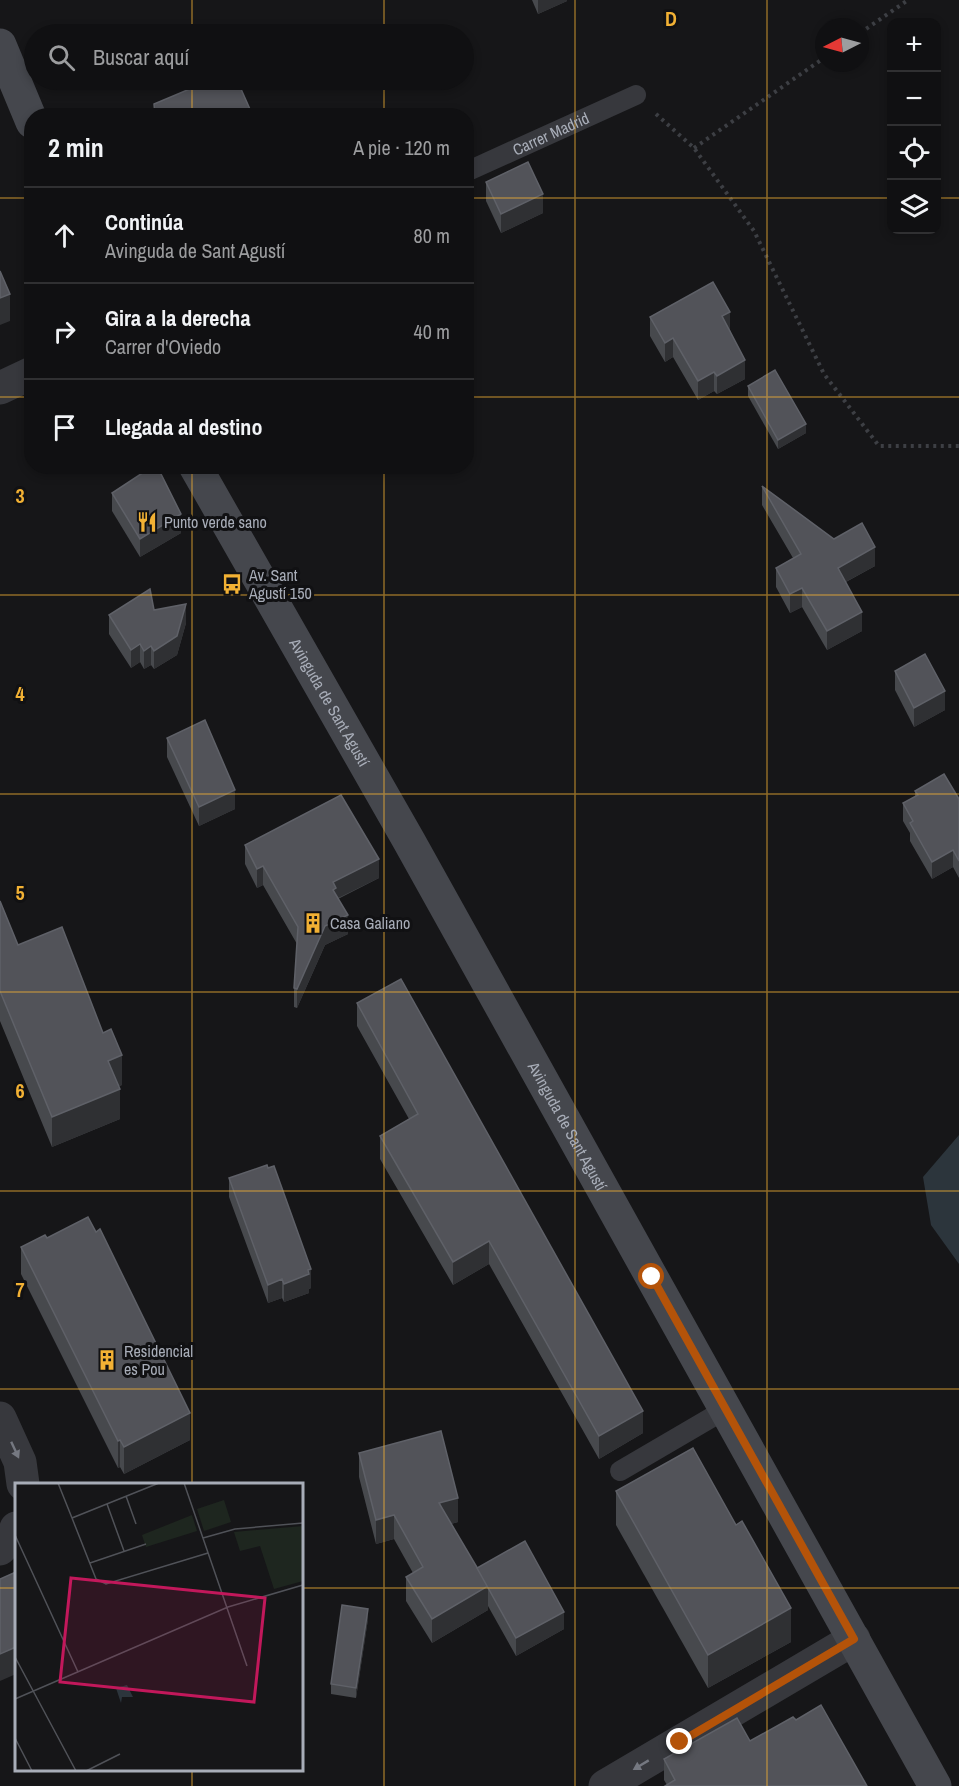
<!DOCTYPE html>
<html lang="es">
<meta charset="utf-8">
<style>
:root{--surface:#101012;--page:#1e1e20;--text:#f1f3f6;--muted:#9c9d9f;--line:#303032}
body{margin:0;font-family:"Archivo Narrow",sans-serif;background:var(--page);color:var(--text)}
.controls{position:absolute;right:18px;top:18px;display:grid;overflow:hidden;border-radius:12px;box-shadow:0 3px 9px #0003}
.controls button{width:54px;height:54px;display:grid;place-items:center;padding:0;border:0;border-bottom:2px solid var(--line);background:var(--surface);color:var(--text);font:30px sans-serif}
.compass{position:absolute;left:815px;top:18px;width:54px;height:54px;border-radius:50%;background:var(--surface);box-shadow:0 3px 9px #0003;rotate:264deg}
.stop{position:absolute;width:18px;height:18px;margin:-14px;border:4px solid #b45309;border-radius:50%;background:#fff}
.stop.end{background:#b45309;border-color:#fff;box-shadow:0 2px 6px #0008}
.list{margin:0;padding:0;list-style:none}
h2{display:flex;justify-content:space-between;align-items:center;height:78px;margin:0;padding:0 24px;font-size:26px}
h2 small{font-size:20px;font-weight:400;color:var(--muted)}
.list li{display:grid;grid-template-columns:39px 1fr auto;gap:18px;align-items:center;box-sizing:border-box;height:96px;padding:0 24px;border-top:2px solid var(--line)}
.list b{display:block;font-size:22px;white-space:nowrap}
.list p{margin:0;font-size:20px;white-space:nowrap;color:var(--muted)}
.list em{font-size:20px;font-style:normal;color:var(--muted)}
.icon{flex:none;width:33px;height:33px;fill:none;stroke:currentColor;stroke-width:2;stroke-linecap:round;stroke-linejoin:round}
.map{position:relative;flex:none;width:959px;height:1786px;overflow:hidden}
.search{position:absolute;background:var(--surface);box-shadow:0 3px 9px #0003;left:24px;top:24px;width:450px;height:66px;display:flex;align-items:center;gap:15px;box-sizing:border-box;padding:0 21px;border-radius:33px;color:var(--muted);font-size:22px}
.panel{position:absolute;background:var(--surface);box-shadow:0 3px 9px #0003;left:24px;top:108px;width:450px;height:366px;border-radius:24px}
.map>svg:first-child{display:block}
</style>
<div class="map">
<svg width="959" height="1786" viewBox="0 0 959 1786">
<rect width="100%" height="100%" fill="#161618"/>
<!-- water -->
<polygon fill="#2c353c" points="959,1135 959,1264 931,1225 923,1177"/>
<g fill="none" stroke-linecap="round" stroke-linejoin="round">
<!-- path -->
<g stroke="#3d3f44" stroke-width="4" stroke-dasharray="3 4.5" stroke-linecap="butt">
<polyline points="860,33 908,0"/>
<polyline points="656,114 694,148 754,231 824,374 879,446 959,446"/>
<polyline points="694,148 824,58"/>
</g>
<!-- lane -->
<g stroke="#37383d" stroke-width="20">
<path id="s1" d="M 466,172 L 636,95"/>
<polyline points="620,1471 726,1409"/>
</g>
<!-- street -->
<g stroke="#37383d" stroke-width="33">
<polyline points="0,388 32,373"/>
<polyline points="0,1418 20,1462 23,1484"/>
<polyline points="0,1549 14,1534 16,1528"/>
<polyline points="605,1786 854,1639"/>
</g>
<!-- secondary -->
<g stroke="#45474d" stroke-width="33">
<polyline points="0,45 32,122"/>
<path id="s2" d="M 195,466 L 409,841 L 935,1786"/>
</g>
</g>
<!-- wall -->
<g fill="#47494d">
<polygon points="532,0 567,0 567,1 538,14"/>
<polygon points="486,182 543,213 501,233 486,201"/>
<polygon points="650,317 730,330 745,379 717,394 714,391 698,400 673,357 665,362 650,336"/>
<polygon points="748,386 806,433 778,449 748,396"/>
<polygon points="762,486 834,539 875,566 846,582 862,631 827,650 802,607 790,613 776,587 776,568 793,558 762,505"/>
<polygon points="112,493 181,533 140,557 112,511"/>
<polygon points="154,610 186,623 177,655 154,669 151,665 144,669 140,662 131,668 109,634 109,615"/>
<polygon points="895,671 945,710 914,727 895,690"/>
<polygon points="167,738 235,809 199,826 167,757"/>
<polygon points="915,791 959,799 959,878 953,867 932,879 910,841 910,833 903,821 903,803 915,797"/>
<polygon points="245,845 379,878 338,899 348,934 325,945 297,1008 294,1007 294,988 297,944 263,885 257,888 245,864"/>
<polygon points="0,901 18,945 122,1085 119,1086 120,1119 52,1147 0,1021"/>
<polygon points="357,1003 643,1433 599,1459 489,1264 453,1285 380,1159 380,1136 409,1119 357,1026"/>
<polygon points="229,1178 311,1288 309,1289 309,1293 284,1302 282,1298 268,1303 229,1197"/>
<polygon points="47,1238 190,1440 124,1474 120,1467 118,1468 21,1274 21,1247"/>
<polygon points="359,1453 458,1522 451,1524 477,1568 564,1629 516,1656 488,1606 488,1610 432,1643 406,1601 406,1577 413,1573 394,1539 376,1544 359,1477"/>
<polygon points="616,1491 791,1642 708,1688 616,1525"/>
<polygon points="368,1619 356,1698 331,1694 331,1684"/>
<polygon points="796,1720 667,1785 664,1780 664,1759 750,1741"/>
</g>
<!-- shaded-wall -->
<g fill="#2f3033">
<polygon points="538,0 567,0 567,1 538,14"/>
<polygon points="543,194 543,213 501,233 501,214"/>
<polygon points="10,294 10,321 0,325 0,298"/>
<polygon points="730,312 730,330 722,335 722,316"/>
<polygon points="673,338 673,357 665,362 665,343"/>
<polygon points="745,360 745,379 717,394 717,376"/>
<polygon points="714,372 714,391 698,400 698,381"/>
<polygon points="806,424 806,433 778,449 778,440"/>
<polygon points="181,514 181,533 140,557 140,539"/>
<polygon points="875,547 875,566 838,586 838,568"/>
<polygon points="802,588 802,607 790,613 790,594"/>
<polygon points="186,604 186,623 177,655 154,669 154,651"/>
<polygon points="862,612 862,631 827,650 827,631"/>
<polygon points="140,644 140,662 131,668 131,650"/>
<polygon points="151,646 151,665 144,669 144,651"/>
<polygon points="945,691 945,710 914,727 914,708"/>
<polygon points="235,790 235,809 199,826 199,807"/>
<polygon points="953,850 953,867 932,879 932,862"/>
<polygon points="379,859 379,878 336,899 333,909 333,882"/>
<polygon points="263,866 263,885 257,888 257,869"/>
<polygon points="348,915 348,934 325,945 297,1008 297,989 325,926"/>
<polygon points="122,1055 122,1085 108,1090 108,1061"/>
<polygon points="120,1089 120,1119 52,1147 52,1117"/>
<polygon points="489,1241 489,1264 453,1285 453,1262"/>
<polygon points="311,1269 311,1288 309,1289 309,1293 284,1302 284,1284"/>
<polygon points="282,1279 282,1298 268,1303 268,1285"/>
<polygon points="643,1411 643,1433 599,1459 599,1436"/>
<polygon points="190,1413 190,1440 124,1474 124,1447"/>
<polygon points="120,1440 120,1467 118,1468 118,1441"/>
<polygon points="458,1498 458,1522 439,1527 439,1503"/>
<polygon points="394,1515 394,1539 376,1544 376,1520"/>
<polygon points="488,1586 488,1610 432,1643 432,1619"/>
<polygon points="791,1608 791,1642 708,1688 708,1655"/>
<polygon points="368,1609 368,1619 356,1698 356,1688"/>
<polygon points="564,1612 564,1629 516,1656 516,1638"/>
<polygon points="16,1647 16,1674 0,1681 0,1654"/>
</g>
<!-- building -->
<g fill="#525359" stroke="#5f6168" stroke-width="1.5">
<polygon points="211,80 237,80 253,116 155,116 154,104"/>
<polygon points="528,162 543,194 501,214 486,182"/>
<polygon points="0,271 10,294 0,298"/>
<polygon points="713,282 730,312 722,316 745,360 717,376 714,372 698,381 673,338 665,343 650,317"/>
<polygon points="775,370 806,424 778,440 748,386"/>
<polygon points="153,466 157,466 181,514 140,539 112,493"/>
<polygon points="762,486 834,539 862,523 875,547 838,568 862,612 827,631 802,588 790,594 776,568 801,554"/>
<polygon points="150,589 154,610 186,604 177,636 154,651 151,646 144,651 140,644 131,650 109,615"/>
<polygon points="925,654 945,691 914,708 895,671"/>
<polygon points="205,720 235,790 199,807 167,738"/>
<polygon points="944,774 959,799 959,861 953,850 932,862 910,823 913,821 903,803 918,795 915,791"/>
<polygon points="341,795 379,859 333,882 336,888 333,890 348,915 325,926 297,989 294,988 298,927 263,866 257,869 245,845"/>
<polygon points="0,901 18,945 62,927 103,1033 111,1029 122,1055 108,1061 120,1089 52,1117 0,991"/>
<polygon points="401,979 643,1411 599,1436 489,1241 453,1262 380,1136 418,1114 357,1003"/>
<polygon points="267,1165 268,1168 274,1166 311,1269 308,1270 309,1274 284,1284 282,1279 268,1285 229,1178"/>
<polygon points="88,1217 96,1232 100,1229 190,1413 124,1447 120,1440 118,1441 21,1247 45,1235 47,1238"/>
<polygon points="441,1431 458,1498 439,1503 488,1586 432,1619 406,1577 423,1567 394,1515 376,1520 359,1453"/>
<polygon points="693,1448 736,1525 742,1521 791,1608 708,1655 616,1491"/>
<polygon points="525,1541 564,1612 516,1638 477,1568"/>
<polygon points="16,1572 16,1648 16,1647 0,1654 0,1579"/>
<polygon points="342,1605 368,1609 356,1688 331,1684"/>
<polygon points="821,1705 867,1786 665,1786 675,1780 664,1759 737,1718 750,1741 793,1717 796,1720"/>
</g>
<!-- one-way arrows -->
<defs><path id="oneway-solid" d="M-6-.8H1V-3.2L6.5 0L1 3.2V.8H-6Z" transform="scale(1.5)"/></defs>
<g fill="#757881">
<use href="#oneway-solid" transform="translate(15 1450) rotate(65)"/>
<use href="#oneway-solid" transform="translate(641 1765) rotate(149)"/>
</g>
<g fill="none" stroke-linecap="round" stroke-linejoin="round">
<!-- route -->
<polyline stroke="#b45309" stroke-width="8" points="652,1277 854,1639 680,1742"/>
</g>
<!-- grid -->
<path fill="none" stroke="#f2b134" stroke-width="1.5" stroke-opacity="0.55" d="M 192,0 L 192,34M 384,0 L 384,34M 575,0 L 575,1786M 767,0 L 767,1786M 192,80 L 192,116M 384,80 L 384,116M 0,198 L 32,198M 466,198 L 892,198M 936,198 L 959,198M 0,397 L 32,397M 466,397 L 959,397M 192,466 L 192,1484M 384,466 L 384,1786M 0,595 L 959,595M 0,794 L 959,794M 0,992 L 959,992M 0,1191 L 959,1191M 0,1389 L 959,1389M 0,1588 L 16,1588M 302,1588 L 959,1588M 192,1770 L 192,1786"/>
<!-- icons -->
<defs>
<g id="restaurant-bare" transform="scale(1.62)"><path d="M-5-6h1v4h1v-4h1v4h1v-4h1v5L-1.5 .5V6h-2V.5L-5-1ZM5-6V6H3V1.5H1.5Q1.5-4 5-6Z" fill="#f2b134" stroke="#111113" stroke-width="2.5" paint-order="stroke"/></g>
<g id="bus-bare" transform="scale(1.62)"><path d="M-5-6H5V4H4V6H2V4H-2V6H-4V4H-5ZM-3.5-4V0h7V-4ZM-3.5 1.2v1.5H-2V1.2ZM2 1.2v1.5H3.5V1.2Z" fill="#f2b134" stroke="#111113" stroke-width="2.5" paint-order="stroke"/></g>
<g id="building-bare" transform="scale(1.62)"><path d="M-4-6H4V6H1V3H-1V6H-4ZM-2.5-4.3h1.7v1.8h-1.7ZM.8-4.3h1.7v1.8H.8ZM-2.5-1h1.7V.8h-1.7ZM.8-1h1.7V.8H.8Z" fill="#f2b134" stroke="#111113" stroke-width="2.5" paint-order="stroke"/></g>
</defs>
<g fill-rule="evenodd">
<use href="#restaurant-bare" x="147" y="522"/>
<use href="#bus-bare" x="232" y="584"/>
<use href="#building-bare" x="313" y="923"/>
<use href="#building-bare" x="107" y="1360"/>
</g>
<g text-anchor="middle" stroke-width="6" stroke-linejoin="round" paint-order="stroke">
<!-- street labels -->
<g font-size="16" fill="#a8adb8" stroke="#111113">
<text dy="6" stroke="none"><textPath href="#s1" startOffset="93">Carrer Madrid</textPath></text>
<text dy="6" stroke="none"><textPath href="#s2" startOffset="272">Avinguda de Sant Agustí</textPath></text>
<text dy="6" stroke="none"><textPath href="#s2" startOffset="758">Avinguda de Sant Agustí</textPath></text>
</g>
<!-- poi labels -->
<g font-size="16" fill="#a8adb8" stroke="#111113" text-anchor="start">
<text x="164" y="528">Punto verde sano</text>
<text x="249" y="581">Av. Sant<tspan x="249" dy="18">Agustí 150</tspan></text>
<text x="330" y="929">Casa Galiano</text>
<text x="124" y="1357">Residencial<tspan x="124" dy="18">es Pou</tspan></text>
</g>
</g>
<!-- overview -->
<g transform="translate(15 1483)">
<rect width="288" height="288" fill="#161618"/>
<path d="M 209,17 L 216,39 L 189,48 L 182,26 ZM 177,32 L 182,48 L 131,64 L 127,52 ZM 288,43 L 288,98 L 259,106 L 245,63 L 225,68 L 219,49 Z" fill="#1e261f"/>
<path d="M 112,202 L 118,214 L 107,214 L 106,220 L 101,205 Z" fill="#2c353c"/>
<path fill="none" stroke="#505258" stroke-width="1.5" d="M 43,0 L 57,35M 144,0 L 57,35 L 81,96 L 91,101 L 193,70M 169,0 L 232,183M 111,13 L 121,41M 92,21 L 109,68M 0,52 L 63,189M 188,55 L 220,46 L 288,40M 75,80 L 131,61M 0,174 L 61,288M 0,216 L 213,124 L 288,102M 0,255 L 17,288M 71,288 L 105,271"/>
<path fill="#c2185b" fill-opacity="0.15" stroke="#c2185b" stroke-width="3" d="M 56,95 L 250,115 L 239,219 L 45,199 Z"/>
<rect width="288" height="288" fill="none" stroke="#a8adb8" stroke-width="3"/>
</g>
<g font-size="20" text-anchor="middle" font-weight="bold" fill="#f2b134" stroke="#111113" stroke-width="6" stroke-linejoin="round" paint-order="stroke">
<text x="671" y="26">D</text>
<text x="20" y="503">3</text>
<text x="20" y="701">4</text>
<text x="20" y="900">5</text>
<text x="20" y="1098">6</text>
<text x="20" y="1297">7</text>
</g>
</svg>
<div class="controls">
<button>+</button>
<button>−</button>
<button><svg class="icon" aria-label="locate" viewBox="0 0 24 24"><circle cx="12" cy="12" r="6"/><path d="M12 2v4M12 18v4M2 12h4M18 12h4"/></svg></button>
<button><svg class="icon" aria-label="layers" viewBox="0 0 24 24"><path d="M12 4l9 5-9 5-9-5zM3 14l9 5 9-5"/></svg></button>
</div>
<svg class="compass" viewBox="-18 -18 36 36"><path d="M0-13l5 13h-10z" fill="#e53935"/><path d="M0 13l5-13h-10z" fill="#9c9d9f"/></svg>
<div class="stop" style="left:652px;top:1277px"></div>
<div class="stop end" style="left:680px;top:1742px"></div>
<div class="search"><svg class="icon" aria-label="search" viewBox="0 0 24 24"><circle cx="10" cy="10" r="6"/><path d="M15 15l6 6"/></svg>Buscar aquí</div>
<section class="panel">
<h2>2 min<small>A pie · 120 m</small></h2>
<ul class="list">
<li><svg class="icon" aria-label="ahead" viewBox="0 0 24 24"><path d="M12 20V5M6 11l6-6 6 6"/></svg><div><b>Continúa</b><p>Avinguda de Sant Agustí</p></div><em>80 m</em></li>
<li><svg class="icon" aria-label="right" viewBox="0 0 24 24"><path d="M7 20v-9h11M14 6l5 5-5 5"/></svg><div><b>Gira a la derecha</b><p>Carrer d'Oviedo</p></div><em>40 m</em></li>
<li><svg class="icon" aria-label="arrive" viewBox="0 0 24 24"><path d="M6 21V4h12l-3 4 3 4H6"/></svg><div><b>Llegada al destino</b></div></li>
</ul>
</section>
</div>
